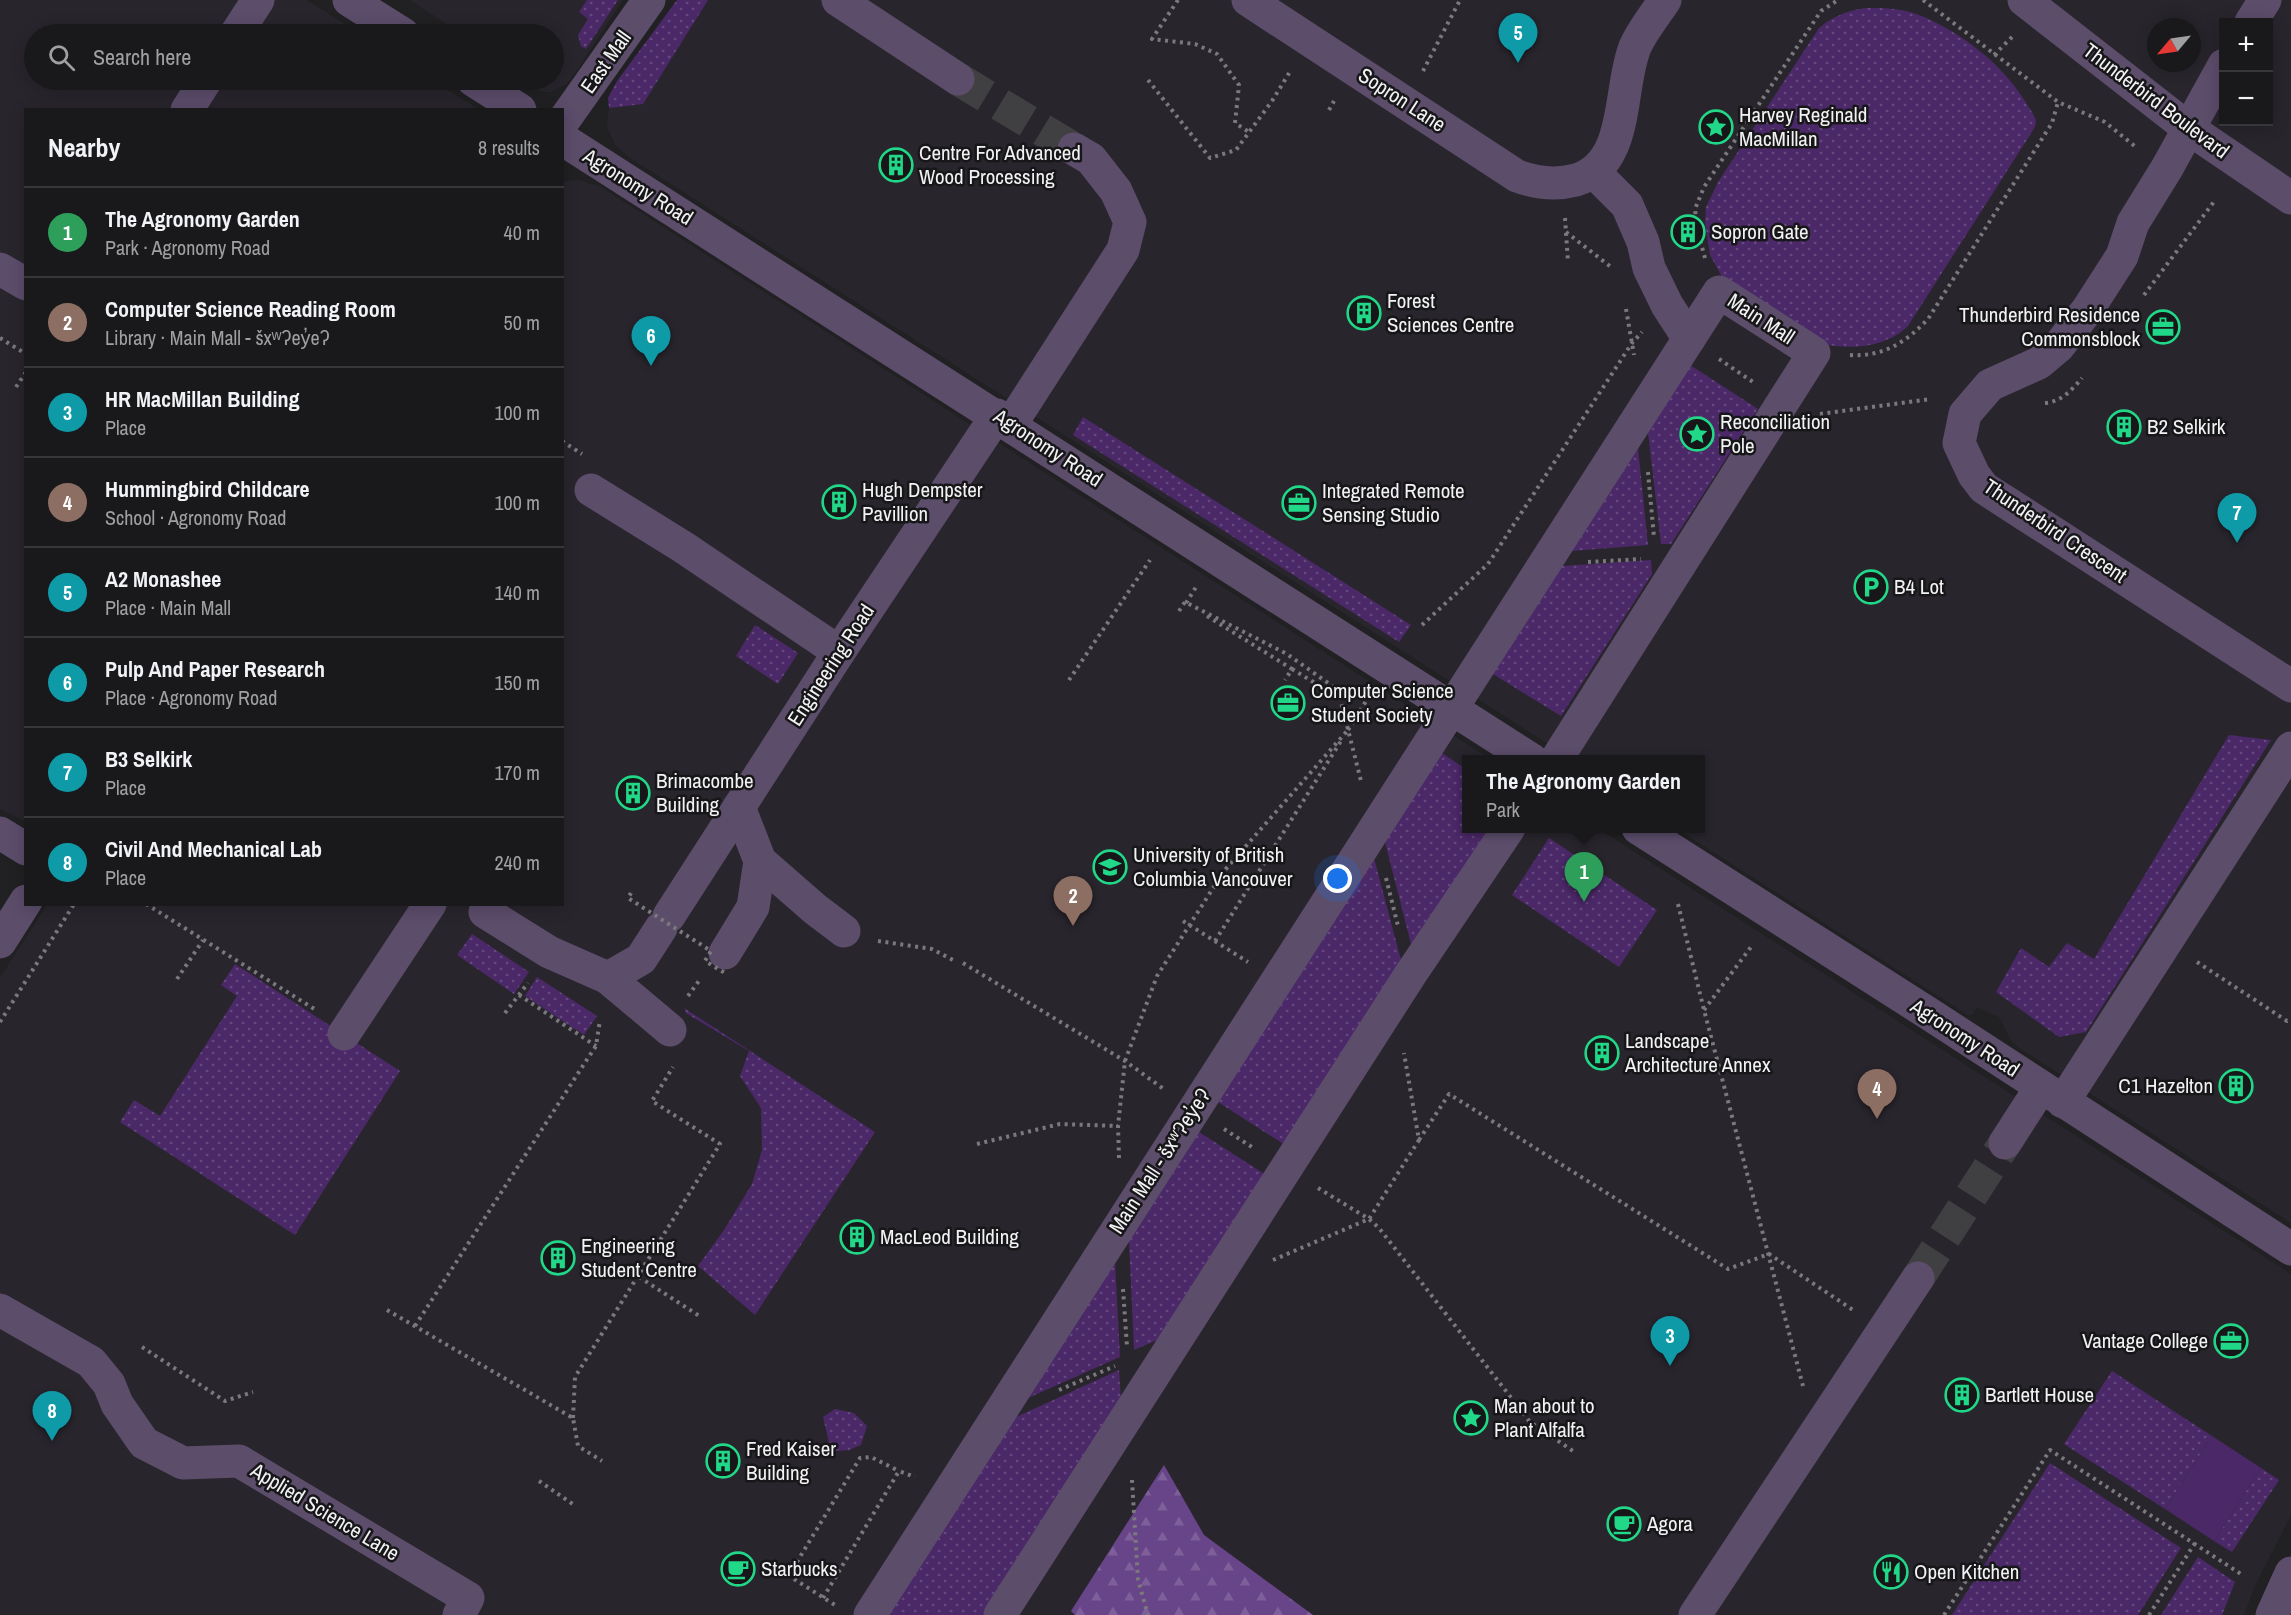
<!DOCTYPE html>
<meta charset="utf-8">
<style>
:root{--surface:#19181a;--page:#262527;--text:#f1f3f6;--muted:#9fa0a2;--line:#373739;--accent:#ea580c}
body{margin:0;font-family:"Archivo Narrow",sans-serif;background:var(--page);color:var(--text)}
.controls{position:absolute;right:18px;top:18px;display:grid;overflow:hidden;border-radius:0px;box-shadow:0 3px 15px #0003}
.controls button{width:54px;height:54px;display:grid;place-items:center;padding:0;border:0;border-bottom:2px solid var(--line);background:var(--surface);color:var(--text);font:30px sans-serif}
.compass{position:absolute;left:2147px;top:18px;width:54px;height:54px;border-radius:50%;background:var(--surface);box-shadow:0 3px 15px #0003;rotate:241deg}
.you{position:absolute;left:1338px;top:879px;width:21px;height:21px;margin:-15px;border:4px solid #fff;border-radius:50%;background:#1a73e8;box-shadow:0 0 0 9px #1a73e833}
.badge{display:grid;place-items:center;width:39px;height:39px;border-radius:50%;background:var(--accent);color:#fff;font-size:20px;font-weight:700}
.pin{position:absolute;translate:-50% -50px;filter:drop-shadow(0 2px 3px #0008)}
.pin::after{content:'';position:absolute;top:32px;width:21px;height:18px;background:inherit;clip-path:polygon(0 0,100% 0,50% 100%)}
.popup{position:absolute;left:1462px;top:755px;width:243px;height:78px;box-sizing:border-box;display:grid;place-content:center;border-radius:0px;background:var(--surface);filter:drop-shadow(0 2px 4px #0005);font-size:20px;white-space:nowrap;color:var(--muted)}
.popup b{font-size:22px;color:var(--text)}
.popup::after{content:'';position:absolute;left:50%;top:100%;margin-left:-12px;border:12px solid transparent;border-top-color:var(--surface)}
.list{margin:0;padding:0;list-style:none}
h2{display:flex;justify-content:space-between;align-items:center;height:78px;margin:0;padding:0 24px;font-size:26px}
h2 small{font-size:20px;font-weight:400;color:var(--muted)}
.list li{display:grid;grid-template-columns:39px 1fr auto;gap:18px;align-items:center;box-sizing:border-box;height:90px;padding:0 24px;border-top:2px solid var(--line)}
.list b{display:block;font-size:22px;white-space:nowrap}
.list p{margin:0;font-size:20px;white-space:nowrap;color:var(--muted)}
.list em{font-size:20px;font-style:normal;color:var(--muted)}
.icon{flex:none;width:33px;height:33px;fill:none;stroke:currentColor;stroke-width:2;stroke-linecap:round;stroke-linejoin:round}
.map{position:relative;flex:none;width:2291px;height:1615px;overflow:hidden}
.search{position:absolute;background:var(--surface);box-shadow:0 3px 15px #0003;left:24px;top:24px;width:540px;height:66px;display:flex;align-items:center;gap:15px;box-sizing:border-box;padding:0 21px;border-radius:33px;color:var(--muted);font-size:22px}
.panel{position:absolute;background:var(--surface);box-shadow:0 3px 15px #0003;left:24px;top:108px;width:540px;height:798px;border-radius:0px}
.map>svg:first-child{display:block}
</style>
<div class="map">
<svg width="2291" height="1615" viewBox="0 0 2291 1615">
<defs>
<pattern id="green-dots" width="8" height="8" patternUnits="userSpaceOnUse" patternTransform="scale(1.5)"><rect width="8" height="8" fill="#4b2868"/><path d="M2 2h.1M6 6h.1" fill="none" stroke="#65487e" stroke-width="1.8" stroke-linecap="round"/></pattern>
<pattern id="forest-firs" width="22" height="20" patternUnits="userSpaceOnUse" patternTransform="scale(1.5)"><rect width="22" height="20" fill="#684489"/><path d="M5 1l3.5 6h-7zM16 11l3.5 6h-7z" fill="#7e5f9a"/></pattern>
</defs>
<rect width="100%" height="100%" fill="#212022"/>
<!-- built -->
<g fill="#29252d" fill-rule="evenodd">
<polygon points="0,0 307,0 360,34 34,34 34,80 432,80 478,109 26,110 25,821 0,809"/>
<polygon points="410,0 623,0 572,78 566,84 551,92 545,92 520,87 508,80 554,80 554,34 458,34 456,30"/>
<path d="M 680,0 L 2291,0 L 2291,1223 L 2019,1048 L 2011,1040 L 1999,1017 L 1977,1007 L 1972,1015 L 1968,1015 L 1677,829 L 1701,828 L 1701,760 L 1572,759 L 630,158 L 617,147 L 607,128 L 609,106 ZM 2224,22 L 2268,22 L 2268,122 L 2224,122 ZM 2156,27 L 2192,27 L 2192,63 L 2156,63 Z"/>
<polygon points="579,180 601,187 1490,759 1467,760 1467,828 1599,829 2291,1274 2291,1515 2255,1586 2244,1615 0,1615 0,978 47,905 562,904 562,181"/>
</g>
<!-- green -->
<g fill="url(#green-dots)">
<polygon points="587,0 618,0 586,49 581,46 578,35 588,19 579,12"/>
<polygon points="677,0 708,0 643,104 609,108 608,98 617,81"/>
<path d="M 1865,8 C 1883,8 1902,8 1919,15 C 1961,32 2001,63 2025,101 C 2028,107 2035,115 2036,121 C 2036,127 2031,133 2028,138 L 1908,326 C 1886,347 1856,349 1827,345 L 1727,286 L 1710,255 L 1705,223 L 1706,207 L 1718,182 L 1819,28 C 1834,16 1846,11 1865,8 Z"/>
<polygon points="1690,365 1758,409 1671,544 1661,544 1648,432"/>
<polygon points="1083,417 1411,625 1399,642 1073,435"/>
<polygon points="1638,448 1648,545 1572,551"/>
<polygon points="1651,560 1652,574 1561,716 1493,674 1562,566"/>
<polygon points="755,625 798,653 778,684 736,656"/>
<polygon points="2229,735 2271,740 2086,1032 2059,1037 1996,992 2021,948 2049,967 2067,943 2094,959"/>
<polygon points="1442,753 1467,770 1467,828 1489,829 1412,948 1385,842"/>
<polygon points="1549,838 1657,910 1619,967 1512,895"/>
<polygon points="1374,858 1402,964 1285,1145 1218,1102"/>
<polygon points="472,934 529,972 514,994 457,955"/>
<polygon points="235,964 400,1071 295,1235 120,1122 134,1100 160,1116 237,996 221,985"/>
<polygon points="537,977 597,1016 584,1035 525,996"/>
<polygon points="684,1008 875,1132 755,1315 698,1266 724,1230 752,1184 762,1150 761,1108 740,1076 749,1051 686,1013"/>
<polygon points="1199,1132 1266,1175 1162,1338 1134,1350 1129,1241"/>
<polygon points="1115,1262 1120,1357 1028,1398"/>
<polygon points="1119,1370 1121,1401 984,1615 889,1615 1016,1417"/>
<polygon points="2112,1371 2212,1436 2165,1509 2064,1444"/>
<polygon points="835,1409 854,1413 867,1426 861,1445 849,1450 835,1451 829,1443 823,1417"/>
<polygon points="2050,1463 2181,1548 2138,1615 1952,1615"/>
<polygon points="2261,1468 2279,1480 2232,1552 2214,1541"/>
<polygon points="2198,1557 2235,1582 2222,1615 2161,1615"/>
</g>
<!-- forest -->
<polygon fill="url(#forest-firs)" points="1164,1465 1204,1535 1313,1615 1075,1615 1071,1611"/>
<!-- pitch -->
<polygon fill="#4b2868" points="2212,1436 2261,1468 2214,1541 2165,1509"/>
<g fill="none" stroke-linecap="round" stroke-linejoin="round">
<!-- minor-tunnel -->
<g stroke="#403f41" stroke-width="33" stroke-dasharray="33 16" stroke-linecap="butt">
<polyline points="958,79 1074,149"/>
<polyline points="1918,1278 2005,1143"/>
</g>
<!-- path -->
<g stroke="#7a797b" stroke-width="4" stroke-dasharray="3 4.5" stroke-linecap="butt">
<polyline points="1178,0 1152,39 1195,44 1217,54 1239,85 1235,123 1249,132"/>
<polyline points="1923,0 2058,102 2105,122 2137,148"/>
<polyline points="1994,55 2013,36"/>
<polyline points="1423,71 1460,0"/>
<polyline points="1148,80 1210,158 1236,150 1272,101 1291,70"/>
<polyline points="1329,110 1334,101"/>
<polyline points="1565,218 1568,262"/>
<polyline points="1566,232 1611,267"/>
<polyline points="1678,233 1697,229"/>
<polyline points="1705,258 1697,229 1695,209 1704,187 1821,11 1838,0"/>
<polyline points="2144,295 2216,199"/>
<polyline points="1626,309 1634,355"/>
<polyline points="0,338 26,354"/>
<path d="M 1850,355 C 1884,357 1906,342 1928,319 L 2052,123 L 2058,102"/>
<polyline points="1719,359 1753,382"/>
<polyline points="16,387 26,372"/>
<path d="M 2045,403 C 2061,402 2072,390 2082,378"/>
<polyline points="1820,414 1931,399"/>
<polyline points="562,441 582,454"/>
<polyline points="1648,472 1654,537"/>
<polyline points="1588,562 1641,559"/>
<polyline points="1186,603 1196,587"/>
<polyline points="1179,611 1185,602 1287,654 1338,690 1361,781"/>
<polyline points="1207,616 1292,669 1285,680"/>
<polyline points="1422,625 1488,564 1632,343 1642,332"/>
<polyline points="1292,669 1323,688 1337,690"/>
<polyline points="1069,680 1150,560"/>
<polyline points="1348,730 1368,698"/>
<polyline points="1386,878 1398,926"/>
<polyline points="146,904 316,1010"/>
<polyline points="1678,904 1704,1010 1803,1386"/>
<polyline points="1183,921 1248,962"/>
<polyline points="878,941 932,949 953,960"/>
<polyline points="1215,941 1341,741"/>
<polyline points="2197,962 2287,1021 2291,1019"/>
<polyline points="963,963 1125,1061 1165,1090"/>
<polyline points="177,979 203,940"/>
<polyline points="519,995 596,1046"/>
<polyline points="688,996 701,978"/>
<polyline points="1704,1010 1751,947"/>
<polyline points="505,1013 528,983"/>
<polyline points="0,1022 74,904"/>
<polyline points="1224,1129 1255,1149"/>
<polyline points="1419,1140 1449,1094 1728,1269 1769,1254 1853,1310"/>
<polyline points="977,1144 1060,1124 1118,1126"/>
<polyline points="1119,1158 1118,1126 1125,1061 1157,976 1224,871 1348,730"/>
<polyline points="1318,1188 1369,1219 1379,1228 1530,1422 1573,1451"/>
<polyline points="1273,1260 1369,1219 1419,1140 1404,1053"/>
<polyline points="639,1277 701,1317"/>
<polyline points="1123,1289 1127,1347"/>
<polyline points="387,1310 573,1418 578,1446 602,1461"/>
<polyline points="415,1326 586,1061 596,1046 600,1020"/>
<polyline points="142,1347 225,1401 253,1392"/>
<polyline points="1059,1390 1115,1366"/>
<polyline points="573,1418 575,1377 720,1144 652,1101 673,1067"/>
<polyline points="1132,1480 1138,1580 1148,1615"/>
<polyline points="539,1481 574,1505"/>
<polyline points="775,1567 835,1605"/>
<polyline points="789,1575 860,1458 871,1457 899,1471"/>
<polyline points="823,1598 899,1471 915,1477"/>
<polyline points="1944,1615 2050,1450 2244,1576"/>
<polyline points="2149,1615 2195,1543"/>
</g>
<!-- minor -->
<g stroke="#5c4d6b" stroke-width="33">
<polyline points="349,0 403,34"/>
<polyline points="838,0 958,79"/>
<path d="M 1248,0 L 1517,176 C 1536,183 1557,185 1576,180 C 1630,164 1618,89 1635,47 C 1642,31 1655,15 1665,0"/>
<polyline points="2024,0 2188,128 2291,198"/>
<polyline points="2251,22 2265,0"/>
<polyline points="236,34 258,0"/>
<polyline points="2224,65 2167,168 2133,223 2122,256 2088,309 2058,347 2039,363 1990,385 1965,414 1959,443 1974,475 1984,488 2291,686"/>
<polyline points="473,80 520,110"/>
<polyline points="187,110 206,80"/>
<polyline points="562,123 649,0"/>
<polyline points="562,139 1532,760"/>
<polyline points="1594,172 1627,205 1643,242 1649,268 1667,305 1689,339"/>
<polyline points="0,269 26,284"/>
<polyline points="1011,424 1123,250 1130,222 1116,191 1091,159 1074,149"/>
<polyline points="591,490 683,547 839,652"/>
<polyline points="1638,828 1934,1017 2291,1249"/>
<polyline points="0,833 26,849"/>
<polyline points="760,861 815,909 844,931"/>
<polyline points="485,912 549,952 608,978 670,1030"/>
<polyline points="669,916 839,652 997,415"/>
<polyline points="0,942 26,901"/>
<polyline points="725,953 753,907 760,861 739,807"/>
<polyline points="608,978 641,959 661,928"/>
<polyline points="344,1034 430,904"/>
<polyline points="2063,1102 2291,748"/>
<polyline points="2005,1143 2041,1087"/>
<polyline points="0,1310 91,1362 109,1384 117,1404 144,1443 183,1463 239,1461 468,1598 459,1615"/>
<polyline points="870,1615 1719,292 1814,353 1556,760"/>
<polyline points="1000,1615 1410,975 1509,828"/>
<polyline points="1695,1615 1918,1278"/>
<polyline points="2272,1615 2291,1573"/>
</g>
<!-- path-bridge -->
<polyline stroke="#7a797b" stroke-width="4" stroke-dasharray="3 4.5" stroke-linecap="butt" points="631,893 628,898 711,951 705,961 725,973"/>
</g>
<!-- icons -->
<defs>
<g id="sight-ring" transform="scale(1.725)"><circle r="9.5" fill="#171618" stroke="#20d887" stroke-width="1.5"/><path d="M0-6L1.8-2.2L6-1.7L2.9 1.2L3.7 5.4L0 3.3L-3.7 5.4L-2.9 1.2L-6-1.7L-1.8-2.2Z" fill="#20d887"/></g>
<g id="building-ring" transform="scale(1.725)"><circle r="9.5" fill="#171618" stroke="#20d887" stroke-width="1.5"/><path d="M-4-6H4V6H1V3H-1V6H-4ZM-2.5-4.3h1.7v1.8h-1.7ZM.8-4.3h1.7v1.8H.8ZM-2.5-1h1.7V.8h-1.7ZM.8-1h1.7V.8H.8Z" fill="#20d887"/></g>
<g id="office-ring" transform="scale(1.725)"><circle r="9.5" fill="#171618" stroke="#20d887" stroke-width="1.5"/><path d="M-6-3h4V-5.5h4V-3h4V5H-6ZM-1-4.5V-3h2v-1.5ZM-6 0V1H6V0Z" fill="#20d887"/></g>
<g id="parking-ring" transform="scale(1.725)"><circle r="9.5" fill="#171618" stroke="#20d887" stroke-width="1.5"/><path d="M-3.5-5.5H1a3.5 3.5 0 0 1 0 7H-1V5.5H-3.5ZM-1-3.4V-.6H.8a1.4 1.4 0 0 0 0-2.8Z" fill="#20d887"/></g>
<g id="university-ring" transform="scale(1.725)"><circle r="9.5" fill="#171618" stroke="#20d887" stroke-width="1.5"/><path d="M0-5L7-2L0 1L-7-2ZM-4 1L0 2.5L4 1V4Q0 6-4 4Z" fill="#20d887"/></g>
<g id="cafe-ring" transform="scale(1.725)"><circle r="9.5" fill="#171618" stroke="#20d887" stroke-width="1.5"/><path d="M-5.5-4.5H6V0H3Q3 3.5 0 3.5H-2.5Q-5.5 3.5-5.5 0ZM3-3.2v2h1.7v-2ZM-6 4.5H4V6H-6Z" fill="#20d887"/></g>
<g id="restaurant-ring" transform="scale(1.725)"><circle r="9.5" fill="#171618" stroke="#20d887" stroke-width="1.5"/><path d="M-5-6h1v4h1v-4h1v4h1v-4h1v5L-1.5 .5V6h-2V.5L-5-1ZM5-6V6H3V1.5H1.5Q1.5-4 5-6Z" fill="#20d887"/></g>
</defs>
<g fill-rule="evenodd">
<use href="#sight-ring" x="1716" y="127"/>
<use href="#building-ring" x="896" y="165"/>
<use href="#building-ring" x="1688" y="232"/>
<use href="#building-ring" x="1364" y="313"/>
<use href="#office-ring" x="2163" y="327"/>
<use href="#building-ring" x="2124" y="427"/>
<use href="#sight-ring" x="1697" y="434"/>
<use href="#building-ring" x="839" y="502"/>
<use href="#office-ring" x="1299" y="503"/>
<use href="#parking-ring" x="1871" y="587"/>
<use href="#office-ring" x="1288" y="703"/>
<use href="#building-ring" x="633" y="793"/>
<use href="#university-ring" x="1110" y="867"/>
<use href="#building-ring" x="1602" y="1053"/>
<use href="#building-ring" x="2236" y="1086"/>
<use href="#building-ring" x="857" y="1237"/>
<use href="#building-ring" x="558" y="1258"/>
<use href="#office-ring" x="2231" y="1341"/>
<use href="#building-ring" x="1962" y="1395"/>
<use href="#sight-ring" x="1471" y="1418"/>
<use href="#building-ring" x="723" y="1461"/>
<use href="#cafe-ring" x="1624" y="1524"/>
<use href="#cafe-ring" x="738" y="1569"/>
<use href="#restaurant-ring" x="1891" y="1572"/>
</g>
<g text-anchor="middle" stroke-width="5" stroke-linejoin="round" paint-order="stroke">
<!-- street labels -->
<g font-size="21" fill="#f2f1f3" stroke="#171618">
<text transform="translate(606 62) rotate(-55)" y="7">East Mall</text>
<text transform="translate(1402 100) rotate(33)" y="7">Sopron Lane</text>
<text transform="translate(2156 101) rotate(37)" y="7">Thunderbird Boulevard</text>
<text transform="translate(638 187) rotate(32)" y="7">Agronomy Road</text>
<text transform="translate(1761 319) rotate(33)" y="7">Main Mall</text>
<text transform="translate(1048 448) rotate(33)" y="7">Agronomy Road</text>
<text transform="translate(2055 531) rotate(34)" y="7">Thunderbird Crescent</text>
<text transform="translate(831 665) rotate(-57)" y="7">Engineering Road</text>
<text transform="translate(1965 1038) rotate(33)" y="7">Agronomy Road</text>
<text transform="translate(1160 1161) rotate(-57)" y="7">Main Mall - šxʷʔey̓eʔ</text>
<text transform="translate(325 1512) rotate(31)" y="7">Applied Science Lane</text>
</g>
<!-- poi labels -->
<g font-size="21" fill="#f2f1f3" stroke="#171618" text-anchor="start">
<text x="1739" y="122">Harvey Reginald<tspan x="1739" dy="24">MacMillan</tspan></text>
<text x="919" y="160">Centre For Advanced<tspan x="919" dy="24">Wood Processing</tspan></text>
<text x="1711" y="239">Sopron Gate</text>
<text x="1387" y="308">Forest<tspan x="1387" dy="24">Sciences Centre</tspan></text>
<text x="2140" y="322" text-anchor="end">Thunderbird Residence<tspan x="2140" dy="24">Commonsblock</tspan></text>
<text x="1720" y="429">Reconciliation<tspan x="1720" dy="24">Pole</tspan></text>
<text x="2147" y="434">B2 Selkirk</text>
<text x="862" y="497">Hugh Dempster<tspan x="862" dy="24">Pavillion</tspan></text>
<text x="1322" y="498">Integrated Remote<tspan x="1322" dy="24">Sensing Studio</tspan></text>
<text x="1894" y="594">B4 Lot</text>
<text x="1311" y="698">Computer Science<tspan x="1311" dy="24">Student Society</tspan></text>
<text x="656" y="788">Brimacombe<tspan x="656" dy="24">Building</tspan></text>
<text x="1133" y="862">University of British<tspan x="1133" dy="24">Columbia Vancouver</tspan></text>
<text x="1625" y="1048">Landscape<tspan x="1625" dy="24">Architecture Annex</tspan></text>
<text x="2213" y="1093" text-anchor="end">C1 Hazelton</text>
<text x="880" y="1244">MacLeod Building</text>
<text x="581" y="1253">Engineering<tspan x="581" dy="24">Student Centre</tspan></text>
<text x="2208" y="1348" text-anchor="end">Vantage College</text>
<text x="1985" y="1402">Bartlett House</text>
<text x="1494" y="1413">Man about to<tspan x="1494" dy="24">Plant Alfalfa</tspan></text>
<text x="746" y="1456">Fred Kaiser<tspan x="746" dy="24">Building</tspan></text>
<text x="1647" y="1531">Agora</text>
<text x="761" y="1576">Starbucks</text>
<text x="1914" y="1579">Open Kitchen</text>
</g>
</g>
</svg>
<div class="controls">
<button>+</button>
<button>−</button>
</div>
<svg class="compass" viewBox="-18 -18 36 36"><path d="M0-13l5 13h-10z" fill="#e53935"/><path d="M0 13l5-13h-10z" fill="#9fa0a2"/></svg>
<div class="you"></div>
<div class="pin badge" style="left:1584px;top:902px;background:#2e9e5b">1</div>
<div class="popup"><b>The Agronomy Garden</b>Park</div>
<div class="pin badge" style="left:1073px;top:926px;background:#8d6e63">2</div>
<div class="pin badge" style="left:1670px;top:1366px;background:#0f9aa8">3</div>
<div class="pin badge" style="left:1877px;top:1119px;background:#8d6e63">4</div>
<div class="pin badge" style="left:1518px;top:63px;background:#0f9aa8">5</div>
<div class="pin badge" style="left:651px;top:366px;background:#0f9aa8">6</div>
<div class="pin badge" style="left:2237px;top:543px;background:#0f9aa8">7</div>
<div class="pin badge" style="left:52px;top:1441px;background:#0f9aa8">8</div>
<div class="search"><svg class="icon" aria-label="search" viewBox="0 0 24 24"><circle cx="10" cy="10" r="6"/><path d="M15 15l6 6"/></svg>Search here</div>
<section class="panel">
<h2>Nearby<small>8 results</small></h2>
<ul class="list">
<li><span class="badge" style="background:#2e9e5b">1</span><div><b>The Agronomy Garden</b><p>Park · Agronomy Road</p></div><em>40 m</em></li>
<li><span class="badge" style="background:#8d6e63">2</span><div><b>Computer Science Reading Room</b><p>Library · Main Mall - šxʷʔey̓eʔ</p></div><em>50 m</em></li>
<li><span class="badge" style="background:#0f9aa8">3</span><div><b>HR MacMillan Building</b><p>Place</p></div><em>100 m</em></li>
<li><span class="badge" style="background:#8d6e63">4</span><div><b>Hummingbird Childcare</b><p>School · Agronomy Road</p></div><em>100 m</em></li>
<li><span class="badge" style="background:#0f9aa8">5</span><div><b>A2 Monashee</b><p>Place · Main Mall</p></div><em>140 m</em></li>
<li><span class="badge" style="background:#0f9aa8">6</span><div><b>Pulp And Paper Research</b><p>Place · Agronomy Road</p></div><em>150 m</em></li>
<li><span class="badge" style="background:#0f9aa8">7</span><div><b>B3 Selkirk</b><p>Place</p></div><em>170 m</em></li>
<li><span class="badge" style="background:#0f9aa8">8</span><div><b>Civil And Mechanical Lab</b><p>Place</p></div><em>240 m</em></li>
</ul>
</section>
</div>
